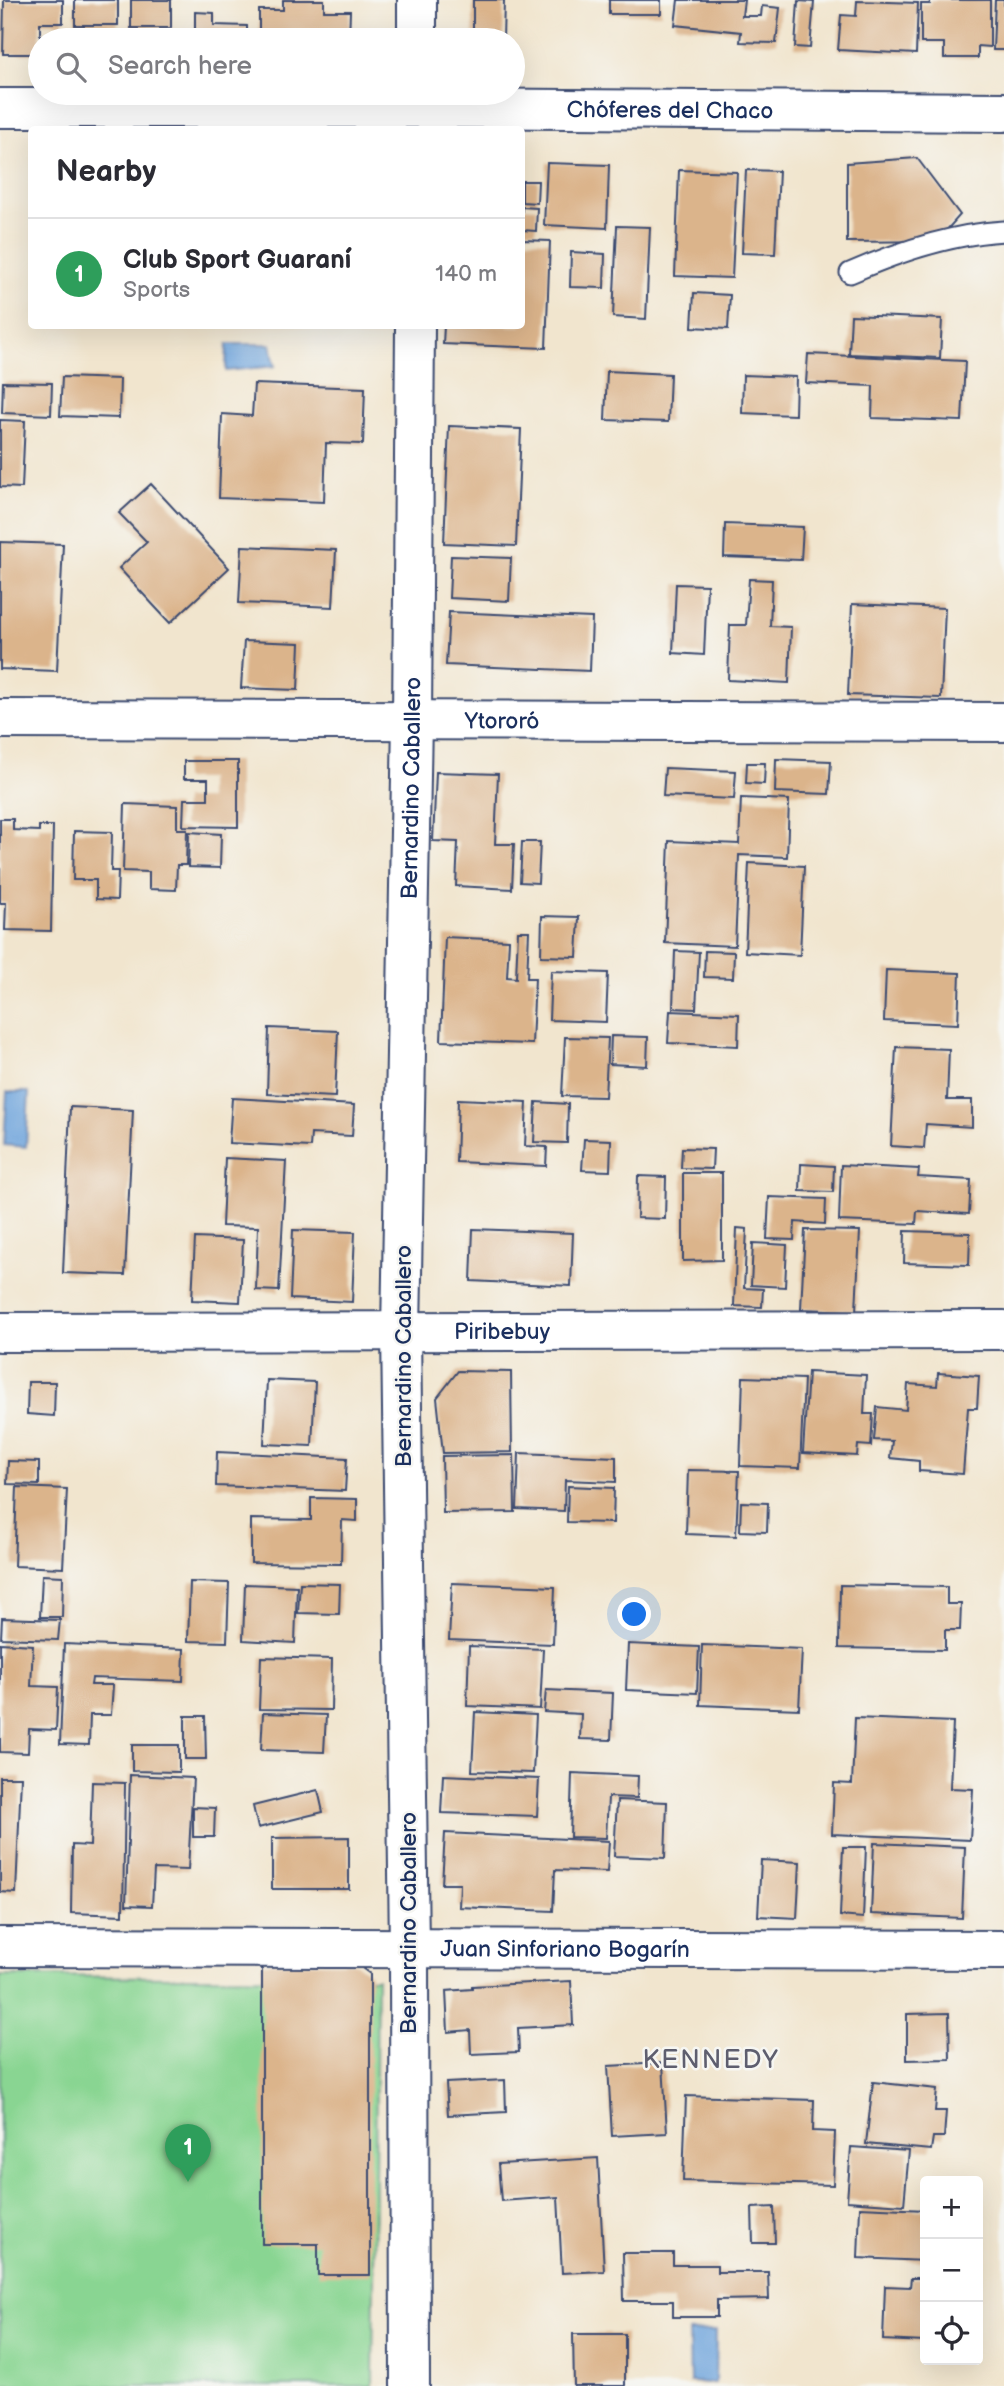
<!DOCTYPE html>
<meta charset="utf-8">
<style>
:root{--surface:#fff;--page:#f2f2f3;--text:#2b2b33;--muted:#7c7c81;--line:#e1e1e2;--accent:#c8321e}
body{margin:0;font-family:"Balsamiq Sans",sans-serif;background:var(--page);color:var(--text)}
.controls{position:absolute;right:21px;bottom:21px;display:grid;overflow:hidden;border-radius:7px;box-shadow:0 7px 28px #0002}
.controls button{width:63px;height:63px;display:grid;place-items:center;padding:0;border:0;border-bottom:2px solid var(--line);background:var(--surface);color:var(--text);font:35px sans-serif}
.you{position:absolute;left:635px;top:1615px;width:24px;height:24px;margin:-18px;border:5px solid #fff;border-radius:50%;background:#1a73e8;box-shadow:0 0 0 10px #1a73e833}
.badge{display:grid;place-items:center;width:46px;height:46px;border-radius:50%;background:var(--accent);color:#fff;font-size:23px;font-weight:700}
.pin{position:absolute;translate:-50% -58px;filter:drop-shadow(0 2px 4px #0008)}
.pin::after{content:'';position:absolute;top:37px;width:24px;height:21px;background:inherit;clip-path:polygon(0 0,100% 0,50% 100%)}
.list{margin:0;padding:0;list-style:none}
h2{display:flex;justify-content:space-between;align-items:center;height:91px;margin:0;padding:0 28px;font-size:30px}
h2 small{font-size:23px;font-weight:400;color:var(--muted)}
.list li{display:grid;grid-template-columns:46px 1fr auto;gap:21px;align-items:center;box-sizing:border-box;height:112px;padding:0 28px;border-top:2px solid var(--line)}
.list b{display:block;font-size:26px;white-space:nowrap}
.list p{margin:0;font-size:23px;white-space:nowrap;color:var(--muted)}
.list em{font-size:23px;font-style:normal;color:var(--muted)}
.icon{flex:none;width:38px;height:38px;fill:none;stroke:currentColor;stroke-width:2;stroke-linecap:round;stroke-linejoin:round}
.map{position:relative;flex:none;width:1004px;height:2386px;overflow:hidden}
.search{position:absolute;background:var(--surface);box-shadow:0 7px 28px #0002;left:28px;top:28px;width:497px;height:77px;display:flex;align-items:center;gap:18px;box-sizing:border-box;padding:0 24px;border-radius:38px;color:var(--muted);font-size:26px}
.panel{position:absolute;background:var(--surface);box-shadow:0 7px 28px #0002;left:28px;top:126px;width:497px;height:203px;border-radius:7px}
.map>svg:first-child{display:block}
</style>
<div class="map">
<svg width="1004" height="2386" viewBox="0 0 1004 2386">
<rect width="100%" height="100%" fill="#f6f6f2"/>
<filter id="ink" filterUnits="userSpaceOnUse"><feTurbulence type="fractalNoise" baseFrequency=".0143" numOctaves="2"/><feDisplacementMap in="SourceGraphic" scale="14" xChannelSelector="R" yChannelSelector="G"/><feConvolveMatrix kernelMatrix="1 2 1 2 8 2 1 2 1" color-interpolation-filters="sRGB"/></filter>
<filter id="wash" filterUnits="userSpaceOnUse"><feTurbulence type="fractalNoise" baseFrequency=".00686" numOctaves="4" result="noise"/><feDisplacementMap in="SourceGraphic" scale="28" xChannelSelector="R" yChannelSelector="G"/><feGaussianBlur stdDeviation="1.57" result="paint"/><feColorMatrix in="noise" values="0 0 0 0 0 0 0 0 0 0 0 0 0 0 0 0 0 1.4 0 .05"/><feComposite in="paint" operator="in"/></filter>
<g filter="url(#wash)">
<rect width="100%" height="100%" fill="#f1e5ce"/>
<!-- green -->
<polygon fill="#89d592" stroke="#528278" stroke-width="2" points="0,1976 377,1978 373,2386 0,2386"/>
<!-- water -->
<g fill="#6fa4dc" stroke="#456a9d" stroke-width="2">
<polygon points="227,344 271,344 275,366 226,371"/>
<polygon points="7,1092 29,1092 26,1147 4,1145"/>
<polygon points="716,2331 715,2383 690,2382 689,2332"/>
</g>
<g id="blocks">
<!-- building -->
<g fill="#dbb48b">
<polygon points="4,0 63,0 63,23 40,23 40,54 3,54"/>
<rect x="75" y="0" width="43" height="25"/>
<rect x="131" y="0" width="40" height="28"/>
<polygon points="283,0 324,0 324,11 350,11 349,40 259,40 259,10 283,10"/>
<polygon points="473,0 504,0 503,40 459,40 459,36 473,36"/>
<rect x="609" y="0" width="52" height="14"/>
<polygon points="678,0 744,0 742,16 761,16 762,6 780,8 776,43 740,42 741,32 675,25"/>
<polygon points="930,0 990,0 990,47 978,46 978,58 944,58 944,43 921,43 921,4 930,4"/>
<polygon points="995,0 1004,0 1004,50 993,50"/>
<polygon points="798,1 814,2 810,48 795,47"/>
<polygon points="857,1 918,3 916,54 838,50 841,15 856,16"/>
<polygon points="195,12 214,13 214,25 247,26 247,40 195,40"/>
<polygon points="917,158 960,215 937,241 847,242 847,163"/>
<polygon points="547,163 609,165 607,228 544,225"/>
<polygon points="679,170 737,172 732,278 675,276"/>
<polygon points="746,170 779,171 775,254 742,253"/>
<polygon points="522,181 538,181 537,203 522,202"/>
<polygon points="522,207 537,208 536,231 522,230"/>
<polygon points="617,226 650,227 646,319 613,317"/>
<polygon points="522,240 550,241 546,348 443,344 444,326 522,326"/>
<polygon points="571,252 605,254 604,288 570,287"/>
<polygon points="694,293 730,295 728,329 692,327"/>
<polygon points="851,315 942,319 940,358 849,354"/>
<polygon points="808,354 965,361 962,421 872,418 873,386 806,383"/>
<polygon points="607,371 670,374 668,422 605,420"/>
<polygon points="743,375 796,377 795,415 742,413"/>
<polygon points="62,377 120,379 119,418 60,416"/>
<polygon points="3,382 52,383 51,415 2,413"/>
<polygon points="254,384 365,388 363,444 326,443 324,502 219,498 222,414 252,416"/>
<polygon points="0,420 25,421 22,488 0,487"/>
<polygon points="449,426 521,429 516,546 444,543"/>
<polygon points="151,484 229,568 170,623 119,568 147,542 119,513"/>
<polygon points="725,524 803,527 801,560 724,557"/>
<polygon points="0,542 63,544 57,671 0,669"/>
<polygon points="242,546 336,550 333,607 239,603"/>
<polygon points="451,556 511,558 509,601 449,598"/>
<polygon points="749,579 772,580 770,626 791,627 789,683 728,680 730,625 746,625"/>
<polygon points="676,584 707,585 704,655 673,653"/>
<polygon points="852,604 945,608 941,698 848,695"/>
<polygon points="449,612 592,618 590,671 446,665"/>
<polygon points="244,641 300,643 298,690 241,688"/>
<polygon points="776,759 831,761 829,794 775,792"/>
<polygon points="184,761 238,761 238,827 183,826 184,799 208,799 208,779 184,779"/>
<polygon points="747,763 765,763 764,784 746,783"/>
<polygon points="665,768 736,771 734,799 663,796"/>
<polygon points="436,772 498,774 495,844 514,844 512,889 456,886 458,842 433,841"/>
<polygon points="741,798 789,800 787,857 739,855 735,946 665,943 669,841 739,844"/>
<polygon points="125,804 177,806 177,829 187,829 186,865 177,865 176,890 149,889 149,872 123,871"/>
<polygon points="0,819 13,819 13,830 39,831 39,826 53,826 51,931 5,930 6,903 0,903"/>
<polygon points="74,831 112,832 111,871 118,871 117,900 96,899 96,880 73,880"/>
<polygon points="189,832 221,834 220,868 188,867"/>
<polygon points="522,842 540,842 538,883 520,882"/>
<polygon points="749,863 804,866 800,955 745,952"/>
<polygon points="542,916 579,917 577,957 541,956"/>
<polygon points="518,931 529,931 527,978 535,978 532,1044 441,1041 445,937 509,940 507,977 516,978"/>
<polygon points="675,951 699,952 696,1009 673,1008"/>
<polygon points="705,951 734,952 733,978 704,977"/>
<polygon points="886,970 960,973 958,1024 884,1021"/>
<polygon points="551,971 608,973 606,1022 549,1020"/>
<polygon points="670,1011 739,1014 738,1046 668,1043"/>
<polygon points="269,1028 338,1031 335,1097 267,1094"/>
<polygon points="611,1036 648,1037 647,1066 610,1064"/>
<polygon points="565,1037 608,1038 605,1097 562,1096"/>
<polygon points="896,1047 949,1049 947,1100 972,1100 972,1127 926,1124 924,1148 891,1146"/>
<polygon points="232,1098 354,1105 352,1136 311,1134 310,1147 229,1143"/>
<polygon points="458,1099 527,1102 525,1146 547,1147 546,1166 456,1162"/>
<polygon points="536,1102 568,1104 567,1143 534,1142"/>
<polygon points="70,1107 133,1110 125,1275 63,1273"/>
<polygon points="584,1139 611,1140 610,1171 582,1170"/>
<polygon points="682,1148 713,1149 712,1169 681,1168"/>
<polygon points="225,1158 286,1161 279,1291 256,1290 258,1227 222,1226"/>
<polygon points="801,1164 834,1166 833,1192 800,1191"/>
<polygon points="841,1165 919,1169 918,1177 971,1180 969,1214 917,1211 916,1224 839,1221"/>
<polygon points="683,1173 722,1173 722,1260 683,1261"/>
<polygon points="638,1176 666,1177 665,1219 637,1218"/>
<polygon points="769,1197 826,1199 825,1224 795,1222 794,1240 767,1239"/>
<polygon points="737,1228 747,1229 744,1288 763,1289 762,1307 734,1306"/>
<polygon points="473,1229 573,1233 571,1286 471,1281"/>
<polygon points="293,1230 355,1232 352,1302 290,1299"/>
<polygon points="805,1230 860,1231 856,1311 801,1309"/>
<polygon points="905,1231 970,1233 969,1265 904,1263"/>
<polygon points="195,1238 243,1240 240,1302 192,1300"/>
<polygon points="753,1243 787,1245 785,1287 751,1285"/>
<polygon points="458,1371 511,1372 512,1452 443,1453 437,1398"/>
<polygon points="808,1372 866,1375 864,1414 873,1414 871,1446 858,1445 857,1456 803,1453"/>
<polygon points="938,1373 979,1376 977,1408 968,1408 963,1474 919,1471 919,1461 890,1458 892,1441 874,1440 877,1407 906,1410 908,1384 937,1386"/>
<polygon points="743,1377 804,1379 800,1468 740,1466"/>
<polygon points="267,1380 315,1382 312,1446 264,1444"/>
<polygon points="28,1382 55,1382 54,1416 27,1414"/>
<polygon points="217,1452 347,1458 345,1491 216,1486"/>
<polygon points="519,1453 616,1457 616,1482 565,1480 564,1511 517,1509"/>
<polygon points="514,1455 515,1512 443,1513 442,1456"/>
<polygon points="8,1461 39,1462 39,1485 7,1484"/>
<polygon points="688,1470 739,1471 736,1536 686,1534"/>
<polygon points="568,1486 614,1488 613,1523 567,1522"/>
<polygon points="17,1487 67,1489 63,1568 14,1566"/>
<polygon points="311,1498 357,1499 357,1521 342,1520 341,1564 251,1563 251,1519 311,1520"/>
<polygon points="741,1502 768,1503 767,1532 740,1531"/>
<polygon points="42,1575 63,1576 62,1617 40,1617"/>
<polygon points="190,1582 229,1583 227,1642 188,1641"/>
<polygon points="300,1583 340,1584 339,1614 298,1613"/>
<polygon points="452,1583 555,1587 553,1644 449,1640"/>
<polygon points="245,1584 297,1586 295,1643 243,1640"/>
<polygon points="840,1585 947,1587 947,1604 961,1604 960,1630 945,1630 945,1650 839,1648"/>
<polygon points="2,1618 60,1620 58,1640 1,1638"/>
<polygon points="0,1643 33,1645 31,1686 58,1687 56,1730 29,1729 28,1753 0,1752"/>
<polygon points="64,1644 184,1649 183,1681 92,1678 91,1685 113,1685 111,1715 90,1715 89,1745 60,1744"/>
<polygon points="628,1644 699,1647 697,1693 626,1690"/>
<polygon points="702,1645 802,1649 799,1709 700,1705"/>
<polygon points="469,1646 543,1649 540,1709 467,1706"/>
<polygon points="261,1657 332,1659 331,1710 259,1709"/>
<polygon points="546,1690 613,1693 611,1740 580,1739 581,1714 544,1712"/>
<polygon points="475,1712 536,1715 533,1773 472,1771"/>
<polygon points="263,1713 326,1715 324,1752 261,1750"/>
<polygon points="185,1716 205,1716 206,1759 185,1759"/>
<polygon points="855,1718 953,1722 950,1788 973,1789 970,1840 832,1834 834,1783 852,1784"/>
<polygon points="132,1745 179,1745 179,1772 132,1771"/>
<polygon points="572,1773 638,1776 637,1798 608,1797 606,1838 570,1837"/>
<polygon points="130,1775 193,1778 188,1870 154,1869 152,1906 126,1905"/>
<polygon points="443,1775 539,1779 537,1816 441,1813"/>
<polygon points="0,1777 21,1777 16,1893 0,1892"/>
<polygon points="92,1782 125,1783 123,1915 71,1913 72,1845 90,1846"/>
<polygon points="318,1790 323,1812 258,1828 253,1806"/>
<polygon points="617,1800 667,1802 665,1858 614,1856"/>
<polygon points="193,1807 215,1808 214,1837 193,1837"/>
<polygon points="445,1833 609,1841 607,1872 555,1870 553,1911 459,1907 460,1884 442,1884"/>
<polygon points="349,1837 349,1889 272,1889 272,1838"/>
<polygon points="874,1843 965,1847 962,1918 871,1914"/>
<polygon points="843,1847 866,1847 863,1918 840,1916"/>
<polygon points="761,1860 800,1862 797,1918 758,1916"/>
<polygon points="262,1963 355,1963 370,1974 370,2275 318,2275 318,2244 262,2244"/>
<polygon points="571,1981 573,2025 518,2028 519,2052 471,2054 470,2030 448,2032 446,1991 472,1989 472,1986"/>
<polygon points="949,2013 950,2059 907,2060 907,2014"/>
<polygon points="663,2063 667,2133 612,2136 608,2066"/>
<polygon points="505,2080 506,2112 448,2115 446,2083"/>
<polygon points="873,2082 937,2089 935,2111 946,2111 944,2137 933,2137 931,2150 866,2144"/>
<polygon points="686,2096 814,2100 813,2131 835,2132 833,2185 683,2181"/>
<polygon points="851,2147 909,2151 904,2205 847,2201"/>
<polygon points="598,2158 604,2271 562,2273 558,2197 501,2201 498,2164"/>
<polygon points="774,2207 775,2243 753,2243 752,2208"/>
<polygon points="860,2207 925,2210 925,2261 858,2258"/>
<polygon points="623,2253 673,2253 673,2265 717,2265 717,2272 768,2272 769,2299 717,2300 717,2317 673,2317 673,2301 624,2301"/>
<polygon points="911,2278 925,2278 925,2342 883,2340 885,2286 910,2287"/>
<polygon points="573,2334 625,2334 625,2386 574,2386"/>
</g>
</g>
</g>
<g filter="url(#ink)">
<use href="#blocks" fill-opacity="0" stroke="#3b4a6f" stroke-width="2"/>
<g fill="none" stroke-linecap="round" stroke-linejoin="round">
<!-- lane casing -->
<g stroke="#3b4a6f" stroke-width="23">
<path id="lane" d="M 850,273 C 898,252 951,234 1004,231"/>
</g>
<!-- street casing -->
<g stroke="#3b4a6f" stroke-width="42">
<g id="street">
<polyline points="417,40 417,0"/>
<path id="s1" d="M 0,108 L 417,108 L 1004,112"/>
<path id="s2" d="M 0,719 L 1004,722"/>
<path id="s3" d="M 0,1332 L 1004,1330"/>
<path id="s4" d="M 0,1947 L 1004,1950"/>
<path id="s5" d="M 410,2386 L 409,1948 L 401,1331 L 412,720 L 415,326"/>
</g>
</g>
<!-- lane -->
<use href="#lane" stroke="#fff" stroke-width="19"/>
<!-- street -->
<use href="#street" stroke="#fff" stroke-width="38"/>
</g>
</g>
<g text-anchor="middle" stroke-width="5" stroke-linejoin="round" paint-order="stroke">
<!-- street labels -->
<g font-size="23" fill="#1b2f5e" stroke="#f6f6f2">
<text dy="8" stroke="none"><textPath href="#s1" startOffset="670">Chóferes del Chaco</textPath></text>
<text dy="8" stroke="none"><textPath href="#s2" startOffset="502">Ytororó</textPath></text>
<text dy="8" stroke="none"><textPath href="#s5" startOffset="1598">Bernardino Caballero</textPath></text>
<text dy="8" stroke="none"><textPath href="#s3" startOffset="502">Piribebuy</textPath></text>
<text transform="translate(403 1356) rotate(-90)" y="8">Bernardino Caballero</text>
<text transform="translate(408 1923) rotate(-90)" y="8">Bernardino Caballero</text>
<text dy="8" stroke="none"><textPath href="#s4" startOffset="565">Juan Sinforiano Bogarín</textPath></text>
</g>
<!-- quarter labels -->
<g font-size="26" letter-spacing="2" fill="#5e5e6e" stroke="#f6f6f2">
<text x="711" y="2068">KENNEDY</text>
</g>
</g>
</svg>
<div class="controls">
<button>+</button>
<button>−</button>
<button><svg class="icon" aria-label="locate" viewBox="0 0 24 24"><circle cx="12" cy="12" r="6"/><path d="M12 2v4M12 18v4M2 12h4M18 12h4"/></svg></button>
</div>
<div class="you"></div>
<div class="pin badge" style="left:188px;top:2182px;background:#2e9e5b">1</div>
<div class="search"><svg class="icon" aria-label="search" viewBox="0 0 24 24"><circle cx="10" cy="10" r="6"/><path d="M15 15l6 6"/></svg>Search here</div>
<section class="panel">
<h2>Nearby<small></small></h2>
<ul class="list">
<li><span class="badge" style="background:#2e9e5b">1</span><div><b>Club Sport Guaraní</b><p>Sports</p></div><em>140 m</em></li>
</ul>
</section>
</div>
